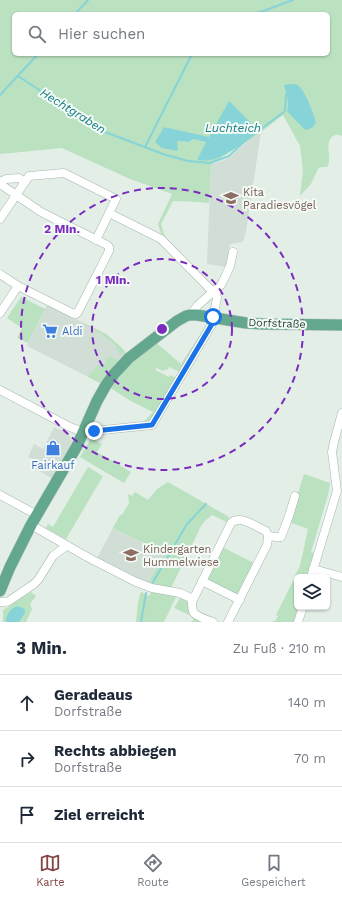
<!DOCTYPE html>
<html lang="de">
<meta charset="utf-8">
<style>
:root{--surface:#fff;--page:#f6f6f7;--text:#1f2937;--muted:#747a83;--line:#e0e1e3;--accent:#834543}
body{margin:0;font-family:"Work Sans",sans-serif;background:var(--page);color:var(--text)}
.controls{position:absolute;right:12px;bottom:12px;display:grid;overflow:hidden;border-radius:6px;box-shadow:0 1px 3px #0004}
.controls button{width:36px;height:36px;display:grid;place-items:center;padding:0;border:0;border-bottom:1px solid var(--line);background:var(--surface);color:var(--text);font:20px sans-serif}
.stop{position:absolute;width:12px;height:12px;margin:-9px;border:3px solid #1a73e8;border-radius:50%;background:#fff}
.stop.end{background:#1a73e8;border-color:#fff;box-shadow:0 1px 4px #0008}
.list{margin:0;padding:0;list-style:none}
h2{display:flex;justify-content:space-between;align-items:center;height:52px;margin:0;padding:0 16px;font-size:17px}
h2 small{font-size:13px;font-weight:400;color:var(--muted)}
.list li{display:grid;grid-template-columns:26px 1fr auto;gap:12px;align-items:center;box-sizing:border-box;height:56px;padding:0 16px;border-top:1px solid var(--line)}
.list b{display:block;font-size:15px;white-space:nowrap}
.list p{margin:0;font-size:13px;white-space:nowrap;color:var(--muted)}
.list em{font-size:13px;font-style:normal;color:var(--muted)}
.icon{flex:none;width:22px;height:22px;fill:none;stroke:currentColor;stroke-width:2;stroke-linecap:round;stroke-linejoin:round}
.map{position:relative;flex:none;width:342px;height:622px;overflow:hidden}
.search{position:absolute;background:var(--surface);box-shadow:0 1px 3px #0004;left:12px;right:12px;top:12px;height:44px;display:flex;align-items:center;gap:10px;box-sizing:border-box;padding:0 14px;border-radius:6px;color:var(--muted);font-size:15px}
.sheet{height:220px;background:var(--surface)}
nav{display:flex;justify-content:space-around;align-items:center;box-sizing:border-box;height:56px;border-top:1px solid var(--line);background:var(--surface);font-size:11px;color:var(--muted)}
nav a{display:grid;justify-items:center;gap:2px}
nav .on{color:var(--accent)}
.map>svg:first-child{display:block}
</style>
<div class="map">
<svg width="342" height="622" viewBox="0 0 342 622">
<rect width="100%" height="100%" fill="#e3eee7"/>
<!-- built -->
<g fill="#d1ded6">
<polygon points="261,132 246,232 243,242 230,244 226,267 207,264 211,164 222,161 230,157 249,140"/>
<polygon points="47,305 106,334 121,347 126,353 111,369 100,383 27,346"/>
<polygon points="54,427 69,434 72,442 72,446 53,479 32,467 36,461 28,457 34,444 43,449"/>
<polygon points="113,528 165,553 148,583 97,558"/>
</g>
<!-- green -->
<g fill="#bae1c0" fill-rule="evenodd">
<path d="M 0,0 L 342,0 L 342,136 C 339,134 336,134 333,136 C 325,142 330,152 329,160 C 329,162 328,165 327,167 L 321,167 L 318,169 L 311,184 L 300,196 L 303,171 L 300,146 L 283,115 L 257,135 L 211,164 L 209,203 L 198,202 L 173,201 L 161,224 L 166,240 L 160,235 L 161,233 L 158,224 L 172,194 L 130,179 L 62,148 L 0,154 ZM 14,14 L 328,14 L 328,54 L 14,54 ZM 284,85 L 300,88 L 309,104 L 316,122 L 288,107 L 288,98 ZM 164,127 L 209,138 L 210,160 L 197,160 L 207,142 L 193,139 L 189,142 L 177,141 L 177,151 Z"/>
<polygon points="21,297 45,309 28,343 17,338 22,328 7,318"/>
<polygon points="78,320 106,334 121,347 126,353 123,356 116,349 118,348 103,335"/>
<polygon points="209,321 211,321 180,372 169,367 167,370 165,369 164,371 156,368 155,370 169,377 170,375 176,378 151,420 147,423 144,423 144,421 153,412 129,400 109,387 111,382 154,341 181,364"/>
<polygon points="109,356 118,360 118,361 100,383 88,377 91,371 92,372 101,361 104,364"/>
<polygon points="91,438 102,444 97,452 131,472 124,483 80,457"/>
<polygon points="88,467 103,476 66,539 46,528 48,524 53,527"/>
<polygon points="304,474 330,483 328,495 311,552 314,553 307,577 297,577 297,598 295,604 297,605 297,607 298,607 294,622 273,622 273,621 275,621 278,616 276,615 293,581 294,582 297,576 295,575 300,566 308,529 289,522"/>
<polygon points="168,482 229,517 227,522 212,515 205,521 201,526 171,588 165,587 148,583 165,553 113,528 120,515 122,515 129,503 128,494 132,496 135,492 148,500 157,489"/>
<polygon points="222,547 254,563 238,596 206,579"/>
<polygon points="31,592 36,596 30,604 32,609 26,622 3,622 3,610"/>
<path d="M 141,592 L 149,596 L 152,592 C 160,594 170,592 176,597 L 164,622 L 136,622 L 138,602 Z"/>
<polygon points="180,598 182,598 186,600 203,622 192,622 194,617 174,608"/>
</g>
<!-- water -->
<g fill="#86d4d7">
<path d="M 290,84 C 293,84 295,84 297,85 C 305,89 313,113 316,122 L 313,127 L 307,130 L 304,129 L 287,111 C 290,102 286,93 284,85 Z"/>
<path d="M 229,101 L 258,130 C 246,140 225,158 210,160 C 206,161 201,160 197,160 L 206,142 L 193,139 L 189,142 L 177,141 L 178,151 L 162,148 L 155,142 L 164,127 L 209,137 Z"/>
<path d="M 17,606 L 23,608 L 25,610 L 25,613 L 19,622 L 6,622 C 6,614 10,609 17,606 Z"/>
</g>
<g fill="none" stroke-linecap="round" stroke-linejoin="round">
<!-- stream -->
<g stroke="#86d4d7" stroke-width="2">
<polyline points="75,14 88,0"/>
<polyline points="255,14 293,0"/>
<polyline points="18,76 100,130 163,154 188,161 210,163 229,156 245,141 285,111 286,95"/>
<polyline points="0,95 38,54"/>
<polyline points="145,147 192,54"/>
<polyline points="153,582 187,524 206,504"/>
<polyline points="141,622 146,593"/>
</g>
<!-- minor casing -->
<g stroke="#a5b7ae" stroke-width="9">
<g id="minor">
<polyline points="115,216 161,239 213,292"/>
<polyline points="0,219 29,176 64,173 116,199 96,240"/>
<polyline points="0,274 18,286 72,313 76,314 78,312 109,251 109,247 107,245 41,212 3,186 2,184 2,181 6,179 19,178 25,182"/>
<polyline points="0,313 18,286"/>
<polyline points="190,315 198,305 221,285 225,277 230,266 233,252"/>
<polyline points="0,390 70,427 83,432 152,425 212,324 217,298 216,290"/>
<polyline points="0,495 37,515"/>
<polyline points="31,525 89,558 136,582 152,588 180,593 193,599"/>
<path d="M 268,536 C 273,536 276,538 281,537 L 289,516 L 295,496"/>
<polyline points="313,569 342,577"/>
<polyline points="311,577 337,491 332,452 334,442 342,413"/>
<polyline points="202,581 240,600"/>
<polyline points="0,602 5,602 9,601 34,584 38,580 53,556 66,546"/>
<path d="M 213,622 C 207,620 198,617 194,613 C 192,610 192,605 192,602 L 231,523 C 240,514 256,527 266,531 C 269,536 268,539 267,545 L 228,622"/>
<polyline points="298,622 303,607"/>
</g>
</g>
<!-- major casing -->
<g stroke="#c1cac6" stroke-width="12">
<polyline id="major" points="0,591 10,567 31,525 77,446 97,401 106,385 114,374 129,358 177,321 186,316 190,315 197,315 246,323 263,324 342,325"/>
</g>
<!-- minor -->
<use href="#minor" stroke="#fff" stroke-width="8"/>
<!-- major -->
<use href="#major" stroke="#63a78e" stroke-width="11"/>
</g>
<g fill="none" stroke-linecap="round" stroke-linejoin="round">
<!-- route -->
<polyline stroke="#1a73e8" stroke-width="5" points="94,431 152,425 212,324 213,317"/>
</g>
<!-- distance rings -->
<g fill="none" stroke="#7b2cbf" stroke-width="2" stroke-dasharray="7 5">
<circle cx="162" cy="329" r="70"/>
<circle cx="162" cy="329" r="141"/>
</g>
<!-- icons -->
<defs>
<g id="school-bare" transform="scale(1.2)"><path d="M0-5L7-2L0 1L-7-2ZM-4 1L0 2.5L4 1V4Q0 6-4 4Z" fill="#8d6e63" stroke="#f4faf6" stroke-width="2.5" paint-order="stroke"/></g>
<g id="supermarket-bare" transform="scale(1.2)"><path d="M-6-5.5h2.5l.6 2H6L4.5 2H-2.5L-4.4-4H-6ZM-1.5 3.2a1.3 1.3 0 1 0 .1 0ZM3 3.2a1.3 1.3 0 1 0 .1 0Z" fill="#3f7fe0" stroke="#f4faf6" stroke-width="2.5" paint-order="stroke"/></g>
<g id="shop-bare" transform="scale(1.2)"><path d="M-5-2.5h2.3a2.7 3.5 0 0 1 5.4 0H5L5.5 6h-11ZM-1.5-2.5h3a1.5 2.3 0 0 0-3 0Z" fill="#3f7fe0" stroke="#f4faf6" stroke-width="2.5" paint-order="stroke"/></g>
</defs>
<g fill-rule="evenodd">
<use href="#school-bare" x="231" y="198"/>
<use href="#supermarket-bare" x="50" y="331"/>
<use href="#shop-bare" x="53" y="448"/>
<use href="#school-bare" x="131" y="555"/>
</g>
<g text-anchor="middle" stroke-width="4" stroke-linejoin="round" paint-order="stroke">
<!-- education labels -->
<g font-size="11" fill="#785e54" stroke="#f4faf6" text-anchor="start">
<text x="243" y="196">Kita<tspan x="243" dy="13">Paradiesvögel</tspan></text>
<text x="143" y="553">Kindergarten<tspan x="143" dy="13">Hummelwiese</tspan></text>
</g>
<!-- street labels -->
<g font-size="11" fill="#214134" stroke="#f4faf6">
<text transform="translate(277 323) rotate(2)" y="4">Dorfstraße</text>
</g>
<!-- shop labels -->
<g font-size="11" fill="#366cbe" stroke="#f4faf6" text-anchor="start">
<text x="62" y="335">Aldi</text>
<text x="53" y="469" text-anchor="middle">Fairkauf</text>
</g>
<!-- water labels -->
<g font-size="12" font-style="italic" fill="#157c82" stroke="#f4faf6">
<text transform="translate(73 111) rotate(32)" y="4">Hechtgraben</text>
<text x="233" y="132">Luchteich</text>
</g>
</g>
<circle cx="162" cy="329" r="6" fill="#7b2cbf" stroke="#f4faf6" stroke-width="2"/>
<g font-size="12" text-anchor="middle" font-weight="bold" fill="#7b2cbf" stroke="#f4faf6" stroke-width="4" stroke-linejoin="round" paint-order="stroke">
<text x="62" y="233">2 Min.</text>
<text x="113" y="284">1 Min.</text>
</g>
</svg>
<div class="controls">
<button><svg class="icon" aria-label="layers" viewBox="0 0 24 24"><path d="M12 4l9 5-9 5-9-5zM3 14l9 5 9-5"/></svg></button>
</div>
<div class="stop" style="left:213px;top:317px"></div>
<div class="stop end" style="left:94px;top:431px"></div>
<div class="search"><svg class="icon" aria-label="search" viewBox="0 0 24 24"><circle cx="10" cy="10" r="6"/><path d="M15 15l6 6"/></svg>Hier suchen</div>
</div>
<section class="sheet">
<h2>3 Min.<small>Zu Fuß · 210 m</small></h2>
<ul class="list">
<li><svg class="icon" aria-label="ahead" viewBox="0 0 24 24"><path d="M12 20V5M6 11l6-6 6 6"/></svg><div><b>Geradeaus</b><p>Dorfstraße</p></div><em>140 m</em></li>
<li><svg class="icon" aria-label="right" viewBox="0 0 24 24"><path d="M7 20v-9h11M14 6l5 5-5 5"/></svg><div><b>Rechts abbiegen</b><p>Dorfstraße</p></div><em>70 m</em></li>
<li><svg class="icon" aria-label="arrive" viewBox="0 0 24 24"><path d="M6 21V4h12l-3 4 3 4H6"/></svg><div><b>Ziel erreicht</b></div></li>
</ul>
</section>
<nav>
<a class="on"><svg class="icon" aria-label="map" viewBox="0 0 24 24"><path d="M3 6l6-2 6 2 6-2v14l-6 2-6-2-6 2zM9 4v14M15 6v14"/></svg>Karte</a>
<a><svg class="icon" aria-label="directions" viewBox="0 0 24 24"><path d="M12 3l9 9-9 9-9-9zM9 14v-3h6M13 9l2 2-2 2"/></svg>Route</a>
<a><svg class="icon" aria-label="saved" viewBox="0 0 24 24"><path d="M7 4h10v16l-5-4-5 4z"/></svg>Gespeichert</a>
</nav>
